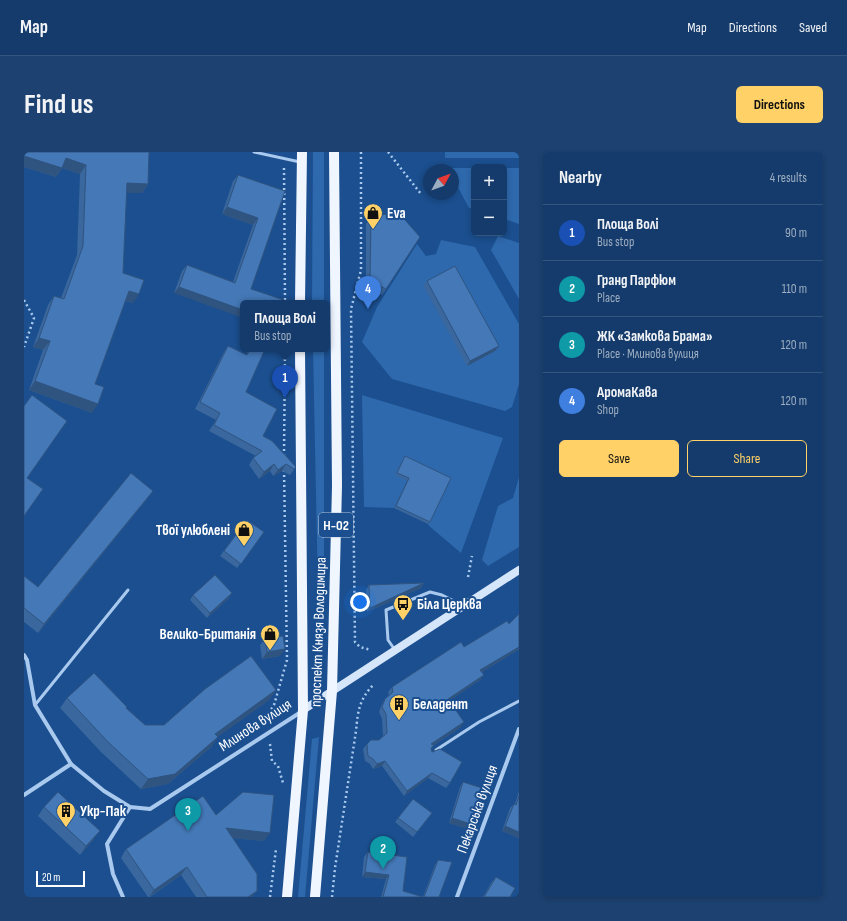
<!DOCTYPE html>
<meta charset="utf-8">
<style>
:root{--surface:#143b6b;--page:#1d4271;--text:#f1f3f6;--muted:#9dadc1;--line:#33557e;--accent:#ffd166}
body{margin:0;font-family:"Sofia Sans Condensed",sans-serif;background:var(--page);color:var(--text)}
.controls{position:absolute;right:12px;top:12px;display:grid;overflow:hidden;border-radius:6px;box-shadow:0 2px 6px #0003}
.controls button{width:36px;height:36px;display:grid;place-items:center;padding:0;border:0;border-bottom:1px solid var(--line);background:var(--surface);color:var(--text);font:20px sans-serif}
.compass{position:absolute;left:399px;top:12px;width:36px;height:36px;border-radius:50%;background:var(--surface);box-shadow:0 2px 6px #0003;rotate:49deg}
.scale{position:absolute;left:12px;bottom:10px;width:49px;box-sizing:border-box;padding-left:4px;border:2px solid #fff;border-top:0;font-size:11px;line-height:14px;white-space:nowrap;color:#fff;-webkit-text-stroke:3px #1b4f8f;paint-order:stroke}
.you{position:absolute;left:336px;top:450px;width:14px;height:14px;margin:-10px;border:3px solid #fff;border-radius:50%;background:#1a73e8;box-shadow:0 0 0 6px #1a73e833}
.badge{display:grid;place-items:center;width:26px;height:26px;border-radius:50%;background:var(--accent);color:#fff;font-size:13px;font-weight:700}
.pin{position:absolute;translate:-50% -33px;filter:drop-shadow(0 1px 2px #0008)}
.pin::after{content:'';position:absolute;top:21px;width:14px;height:12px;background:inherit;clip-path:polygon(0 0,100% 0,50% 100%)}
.popup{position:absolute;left:216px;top:148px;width:90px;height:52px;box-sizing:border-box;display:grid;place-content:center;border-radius:6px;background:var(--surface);filter:drop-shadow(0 1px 3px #0005);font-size:13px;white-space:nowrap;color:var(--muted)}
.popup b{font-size:15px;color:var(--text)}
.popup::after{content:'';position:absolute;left:50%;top:100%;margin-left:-8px;border:8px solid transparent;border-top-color:var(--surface)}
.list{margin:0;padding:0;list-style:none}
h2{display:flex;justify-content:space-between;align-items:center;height:52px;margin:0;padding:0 16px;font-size:17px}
h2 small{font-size:13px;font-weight:400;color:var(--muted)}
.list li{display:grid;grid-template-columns:26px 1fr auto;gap:12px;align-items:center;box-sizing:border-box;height:56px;padding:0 16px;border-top:1px solid var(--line)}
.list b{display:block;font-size:15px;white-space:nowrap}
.list p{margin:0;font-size:13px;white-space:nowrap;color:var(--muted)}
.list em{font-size:13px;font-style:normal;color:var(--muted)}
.actions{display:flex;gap:8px;padding:12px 16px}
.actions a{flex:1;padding:9px 0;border:1px solid var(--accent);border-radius:6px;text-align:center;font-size:14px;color:var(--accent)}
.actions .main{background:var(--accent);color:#111}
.map{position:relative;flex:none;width:495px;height:745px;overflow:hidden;border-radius:6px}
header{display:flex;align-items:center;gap:24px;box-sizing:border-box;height:56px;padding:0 20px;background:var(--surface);border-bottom:1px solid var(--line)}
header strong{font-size:19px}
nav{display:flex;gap:22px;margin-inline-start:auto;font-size:14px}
.intro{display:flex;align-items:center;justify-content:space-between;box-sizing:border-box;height:96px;padding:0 24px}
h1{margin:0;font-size:28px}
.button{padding:10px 18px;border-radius:6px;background:var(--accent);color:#111;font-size:14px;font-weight:700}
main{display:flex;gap:24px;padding:0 24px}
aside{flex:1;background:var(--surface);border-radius:6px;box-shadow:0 2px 6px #0003}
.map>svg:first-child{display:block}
</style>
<header>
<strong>Map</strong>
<nav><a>Map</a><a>Directions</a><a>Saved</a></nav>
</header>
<div class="intro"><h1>Find us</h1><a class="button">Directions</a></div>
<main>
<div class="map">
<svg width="495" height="745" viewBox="0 0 495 745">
<rect width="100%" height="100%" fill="#1b4f8f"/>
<!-- green -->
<g fill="#2e69ad">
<polygon points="289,0 300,0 300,151 288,151"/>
<rect x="421" y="0" width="74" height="6"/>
<polygon points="424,16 450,16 450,57 445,56 429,26 429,18 425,18"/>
<polygon points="480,16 495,16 495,72 480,67"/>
<polygon points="474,84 495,91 495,147 467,98"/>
<polygon points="417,88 451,95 495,172 495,232 488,255 481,259 368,227 338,190 353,155 393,92 402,104 412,102"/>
<polygon points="289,197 300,197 300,487 295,487"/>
<polygon points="338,243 479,286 437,401 404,373 425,328 383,329 370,356 340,355"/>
<polygon points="495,325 495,395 464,414 458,408 474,354 489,346"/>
<polygon points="295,585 281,745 274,745 288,587"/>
</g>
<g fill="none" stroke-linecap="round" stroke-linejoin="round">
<!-- path -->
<g stroke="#a9c9ee" stroke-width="2.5" stroke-dasharray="2 3" stroke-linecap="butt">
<polyline points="337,0 337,118 327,157 331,490 336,495 347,498"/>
<polyline points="364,0 397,42"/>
<polyline points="260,16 261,151"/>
<polyline points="0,148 10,166 0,195"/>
<polyline points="260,304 261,197"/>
<polyline points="444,425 448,404"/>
<polyline points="244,571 243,564 250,553 263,508 260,317"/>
<polyline points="246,592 248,609 254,614 259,631"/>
<polyline points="246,745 252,697"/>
<path d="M 308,745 L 311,716 L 332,579 C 334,558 335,548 350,532"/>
</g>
<!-- lane -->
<g stroke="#a9c9ee" stroke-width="3">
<polyline points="230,0 276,10"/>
<polyline points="371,498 364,488 362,458 406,440 418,443 438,453"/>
<polyline points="11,553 104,438"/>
<polyline points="412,598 455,570 495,549"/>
</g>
<!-- street -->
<g stroke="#a9c9ee" stroke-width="4">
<polyline points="0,503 3,508 11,553 47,612 80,639 106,655 126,657 277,560"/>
<polyline points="0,643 47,612"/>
<polyline points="99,745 89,722 83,692 106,655"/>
<polyline points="433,745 495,577"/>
</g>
<!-- secondary -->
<polyline stroke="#d6e6fa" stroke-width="8" points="279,558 495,418"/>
<!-- primary -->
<g stroke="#f0f6ff" stroke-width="10">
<polyline points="276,151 278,0"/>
<polyline points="263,745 279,558 276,197"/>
<polyline points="291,745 308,539 313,334 310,0"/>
</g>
</g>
<!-- wall -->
<g fill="#3a679d">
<polygon points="125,0 124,32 118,41 102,41 99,121 109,151 101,149 71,232 68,261 5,238 19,198 9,195 24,153 30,144 37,146 53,103 56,22 38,16 32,25 0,15"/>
<polygon points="214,23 261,39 227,137 150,141 158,119 163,113 209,130 229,73 198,62 209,29"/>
<polygon points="347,65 362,137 358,143 342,136 342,72"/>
<polygon points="403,129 475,194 471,199 443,214 399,133"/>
<polygon points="204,194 222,203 225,197 241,197 222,240 239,284 272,315 266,323 258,319 249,324 246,319 235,327 225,313 229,306 232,304 185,279 192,268 171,257 200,200"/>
<polygon points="381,304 406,370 404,372 370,356 383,329 371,323"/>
<polygon points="129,339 123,347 14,481 0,470 0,424 14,435"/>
<polygon points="223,368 240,380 213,416 196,404"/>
<polygon points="400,431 397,436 343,460 342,438 345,433"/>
<polygon points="169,443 205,446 183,466 166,448"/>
<polygon points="495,462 495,497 494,498 458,520 460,523 456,528 425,549 437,575 410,593 407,597 426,631 422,636 404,626 380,644 358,614 349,617 346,612 341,609 339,597 343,592 355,588 359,584 358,567 355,560 358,552 361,547 365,544 364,540 368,535 440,495 485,472"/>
<polygon points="241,487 256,504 238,507 236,493"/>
<polygon points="252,538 245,548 193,585 194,585 187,595 144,632 117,637 77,600 36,556 43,546 102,556 121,573 140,573"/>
<polygon points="439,630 447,678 425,671 436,635"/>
<polygon points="495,639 495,686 478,679 486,656 490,652 491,652"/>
<polygon points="20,655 70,687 56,703 14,664"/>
<polygon points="408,661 389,685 371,670 374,666"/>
<polygon points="192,663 240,689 208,686 228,745 172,745 157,723 126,745 124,745 97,706 102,697"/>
<polygon points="344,700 379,739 399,745 411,713 414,708 415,745 357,745 362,727 338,725 340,705"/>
<polygon points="472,725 486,745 459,745 467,731"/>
</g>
<!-- shaded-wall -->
<g fill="#305480">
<polygon points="0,4 38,16 32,25 0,15"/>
<polygon points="42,6 62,13 56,22 35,15"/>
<polygon points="103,31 124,32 118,41 96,41"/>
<polygon points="203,55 234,66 229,73 198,62"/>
<polygon points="155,135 219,158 219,166 150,141"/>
<polygon points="105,139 115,142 109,151 98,148"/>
<polygon points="15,186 26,189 19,198 9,195"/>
<polygon points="475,194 471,199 443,214 446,209"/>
<polygon points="11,229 74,252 68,261 5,238"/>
<polygon points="250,312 246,319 235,327 240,320"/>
<polygon points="262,312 258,319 249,324 254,318"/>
<polygon points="129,339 123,347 14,481 20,472"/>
<polygon points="400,431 397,436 343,460 346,456"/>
<polygon points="208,441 205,446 183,466 186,461"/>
<polygon points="495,495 494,498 453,523 456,518"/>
<polygon points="261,497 256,504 238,507 243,500"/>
<polygon points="460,523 456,528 421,552 424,547"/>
<polygon points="252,538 245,548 184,592 191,582"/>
<polygon points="440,570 437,575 404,597 407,592"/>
<polygon points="194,585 187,595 144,632 117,637 124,627"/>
<polygon points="361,609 358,614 349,617 353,612"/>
<polygon points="408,621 404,626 380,644 383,639"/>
<polygon points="428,666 450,673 447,678 425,671"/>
<polygon points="481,674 495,680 495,686 478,679"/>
<polygon points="202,676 246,681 240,689 196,685"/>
<polygon points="76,679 70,687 56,703 62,694"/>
<polygon points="163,715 157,723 125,745 130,738"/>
<polygon points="341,720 365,723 362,727 338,725"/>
<polygon points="233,739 228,745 224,745"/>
</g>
<!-- building -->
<g fill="#4478b7" stroke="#305480">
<polygon points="0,0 125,0 124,32 103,31 99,121 120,128 115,142 105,139 71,232 80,235 74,252 11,229 26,189 15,186 30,144 40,147 59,94 62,13 42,6 38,16 0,4"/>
<polygon points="214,23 261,39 227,137 263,149 262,151 219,151 219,158 155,135 163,113 211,131 234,66 203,55"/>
<polygon points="374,60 396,85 362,137 346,129 347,65"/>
<polygon points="431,114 475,194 446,209 403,129"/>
<polygon points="204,194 223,203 226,197 241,197 222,240 253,257 239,284 248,289 272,315 270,317 262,312 254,318 250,312 240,320 229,306 238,299 190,273 196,261 176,250"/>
<polygon points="8,243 43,269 3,326 19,337 0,364 0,254"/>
<polygon points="381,304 427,326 406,370 372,354 385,326 373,321"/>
<polygon points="107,321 129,339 20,472 0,456 0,424 14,435"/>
<polygon points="223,368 240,380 217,412 200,399"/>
<polygon points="191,423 208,441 186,461 169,443"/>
<polygon points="400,431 346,456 345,433"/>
<polygon points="495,462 495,495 456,518 460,523 424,547 440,570 407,592 410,593 407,596 408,600 416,597 438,610 426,631 408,621 383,639 361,609 353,612 349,607 344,604 343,592 347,588 355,588 363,581 362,562 358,555 361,547 369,540 368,535 437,490 440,495 483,469 485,472"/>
<polygon points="259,484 261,497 243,500 241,487"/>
<polygon points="227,504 252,538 191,582 194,585 151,622 124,627 84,590 43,546 70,521 103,555 102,556 121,573 140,573 181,537"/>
<polygon points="439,630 461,637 450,673 428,666"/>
<polygon points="34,640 76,679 62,694 20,655"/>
<polygon points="219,640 250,643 246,681 202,676 233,722 233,739 224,745 183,745 163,715 130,738 102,697 179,644 192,663"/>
<polygon points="495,644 495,680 481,674 490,652 492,653"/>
<polygon points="389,647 408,661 393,680 374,666"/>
<polygon points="344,700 383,705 379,739 399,745 359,745 365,723 341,720"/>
<polygon points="414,708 428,710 415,745 400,745"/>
<polygon points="472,725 491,736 486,745 460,745"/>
</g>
<!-- icons -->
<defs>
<g id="shop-pin" transform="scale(1)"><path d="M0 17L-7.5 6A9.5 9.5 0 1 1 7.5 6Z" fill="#ffd166" stroke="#1b4f8f"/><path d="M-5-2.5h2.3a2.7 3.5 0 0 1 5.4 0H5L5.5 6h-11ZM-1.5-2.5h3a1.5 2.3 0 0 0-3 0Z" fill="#111"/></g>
<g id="bus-pin" transform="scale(1)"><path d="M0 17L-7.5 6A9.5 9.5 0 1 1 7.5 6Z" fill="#ffd166" stroke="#1b4f8f"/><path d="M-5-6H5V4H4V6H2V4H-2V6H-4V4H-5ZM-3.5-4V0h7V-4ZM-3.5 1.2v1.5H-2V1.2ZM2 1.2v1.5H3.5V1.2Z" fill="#111"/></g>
<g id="building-pin" transform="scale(1)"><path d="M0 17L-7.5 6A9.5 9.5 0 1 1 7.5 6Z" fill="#ffd166" stroke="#1b4f8f"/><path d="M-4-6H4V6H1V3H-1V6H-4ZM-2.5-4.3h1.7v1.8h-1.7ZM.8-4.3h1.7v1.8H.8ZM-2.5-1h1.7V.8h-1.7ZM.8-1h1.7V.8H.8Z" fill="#111"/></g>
</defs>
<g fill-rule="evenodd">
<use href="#shop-pin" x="349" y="61"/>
<use href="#shop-pin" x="220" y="378"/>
<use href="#bus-pin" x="379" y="452"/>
<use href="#shop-pin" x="246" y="482"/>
<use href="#building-pin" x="375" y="552"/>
<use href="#building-pin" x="42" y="659"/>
</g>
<g text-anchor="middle" stroke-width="4" stroke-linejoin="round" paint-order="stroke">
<!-- shield labels -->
<rect fill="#1b4f8f" stroke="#bbcadd" stroke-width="1" x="295" y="361" width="34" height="24" rx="3"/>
<g font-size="14" font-weight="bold" fill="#fff">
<text x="312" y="378">Н-02</text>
</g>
<!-- poi labels -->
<g font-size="15" font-weight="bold" fill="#fff" stroke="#1b4f8f" text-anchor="start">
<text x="363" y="66">Eva</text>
<text x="206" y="383" text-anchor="end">Твої улюблені</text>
<text x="393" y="457">Біла Церква</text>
<text x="232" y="487" text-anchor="end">Велико-Британія</text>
<text x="389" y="557">Беладент</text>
<text x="56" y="664">Укр-Пак</text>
</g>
<!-- street labels -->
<g font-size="15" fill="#fff" stroke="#1b4f8f">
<text transform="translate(294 480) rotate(-88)" y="5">проспект Князя Володимира</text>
<text transform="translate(231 573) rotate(-33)" y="5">Млинова вулиця</text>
<text transform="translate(453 657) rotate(-70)" y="5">Пекарська вулиця</text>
</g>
</g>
</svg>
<div class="controls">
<button>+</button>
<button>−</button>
</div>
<svg class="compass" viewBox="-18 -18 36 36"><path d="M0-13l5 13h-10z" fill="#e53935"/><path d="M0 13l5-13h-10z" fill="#9dadc1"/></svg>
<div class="scale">20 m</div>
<div class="you"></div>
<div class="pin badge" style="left:261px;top:246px;background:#1a4fb4">1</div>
<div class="popup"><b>Площа Волі</b>Bus stop</div>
<div class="pin badge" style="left:359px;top:717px;background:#0f9aa8">2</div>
<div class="pin badge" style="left:164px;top:679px;background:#0f9aa8">3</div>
<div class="pin badge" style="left:344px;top:157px;background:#3f7fe0">4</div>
</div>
<aside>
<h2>Nearby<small>4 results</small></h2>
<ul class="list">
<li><span class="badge" style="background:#1a4fb4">1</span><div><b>Площа Волі</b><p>Bus stop</p></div><em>90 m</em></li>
<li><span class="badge" style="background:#0f9aa8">2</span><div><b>Гранд Парфюм</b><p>Place</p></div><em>110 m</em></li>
<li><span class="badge" style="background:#0f9aa8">3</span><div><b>ЖК «Замкова Брама»</b><p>Place · Млинова вулиця</p></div><em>120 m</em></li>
<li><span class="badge" style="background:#3f7fe0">4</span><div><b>АромаКава</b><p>Shop</p></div><em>120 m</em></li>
</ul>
<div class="actions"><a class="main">Save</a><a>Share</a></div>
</aside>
</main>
